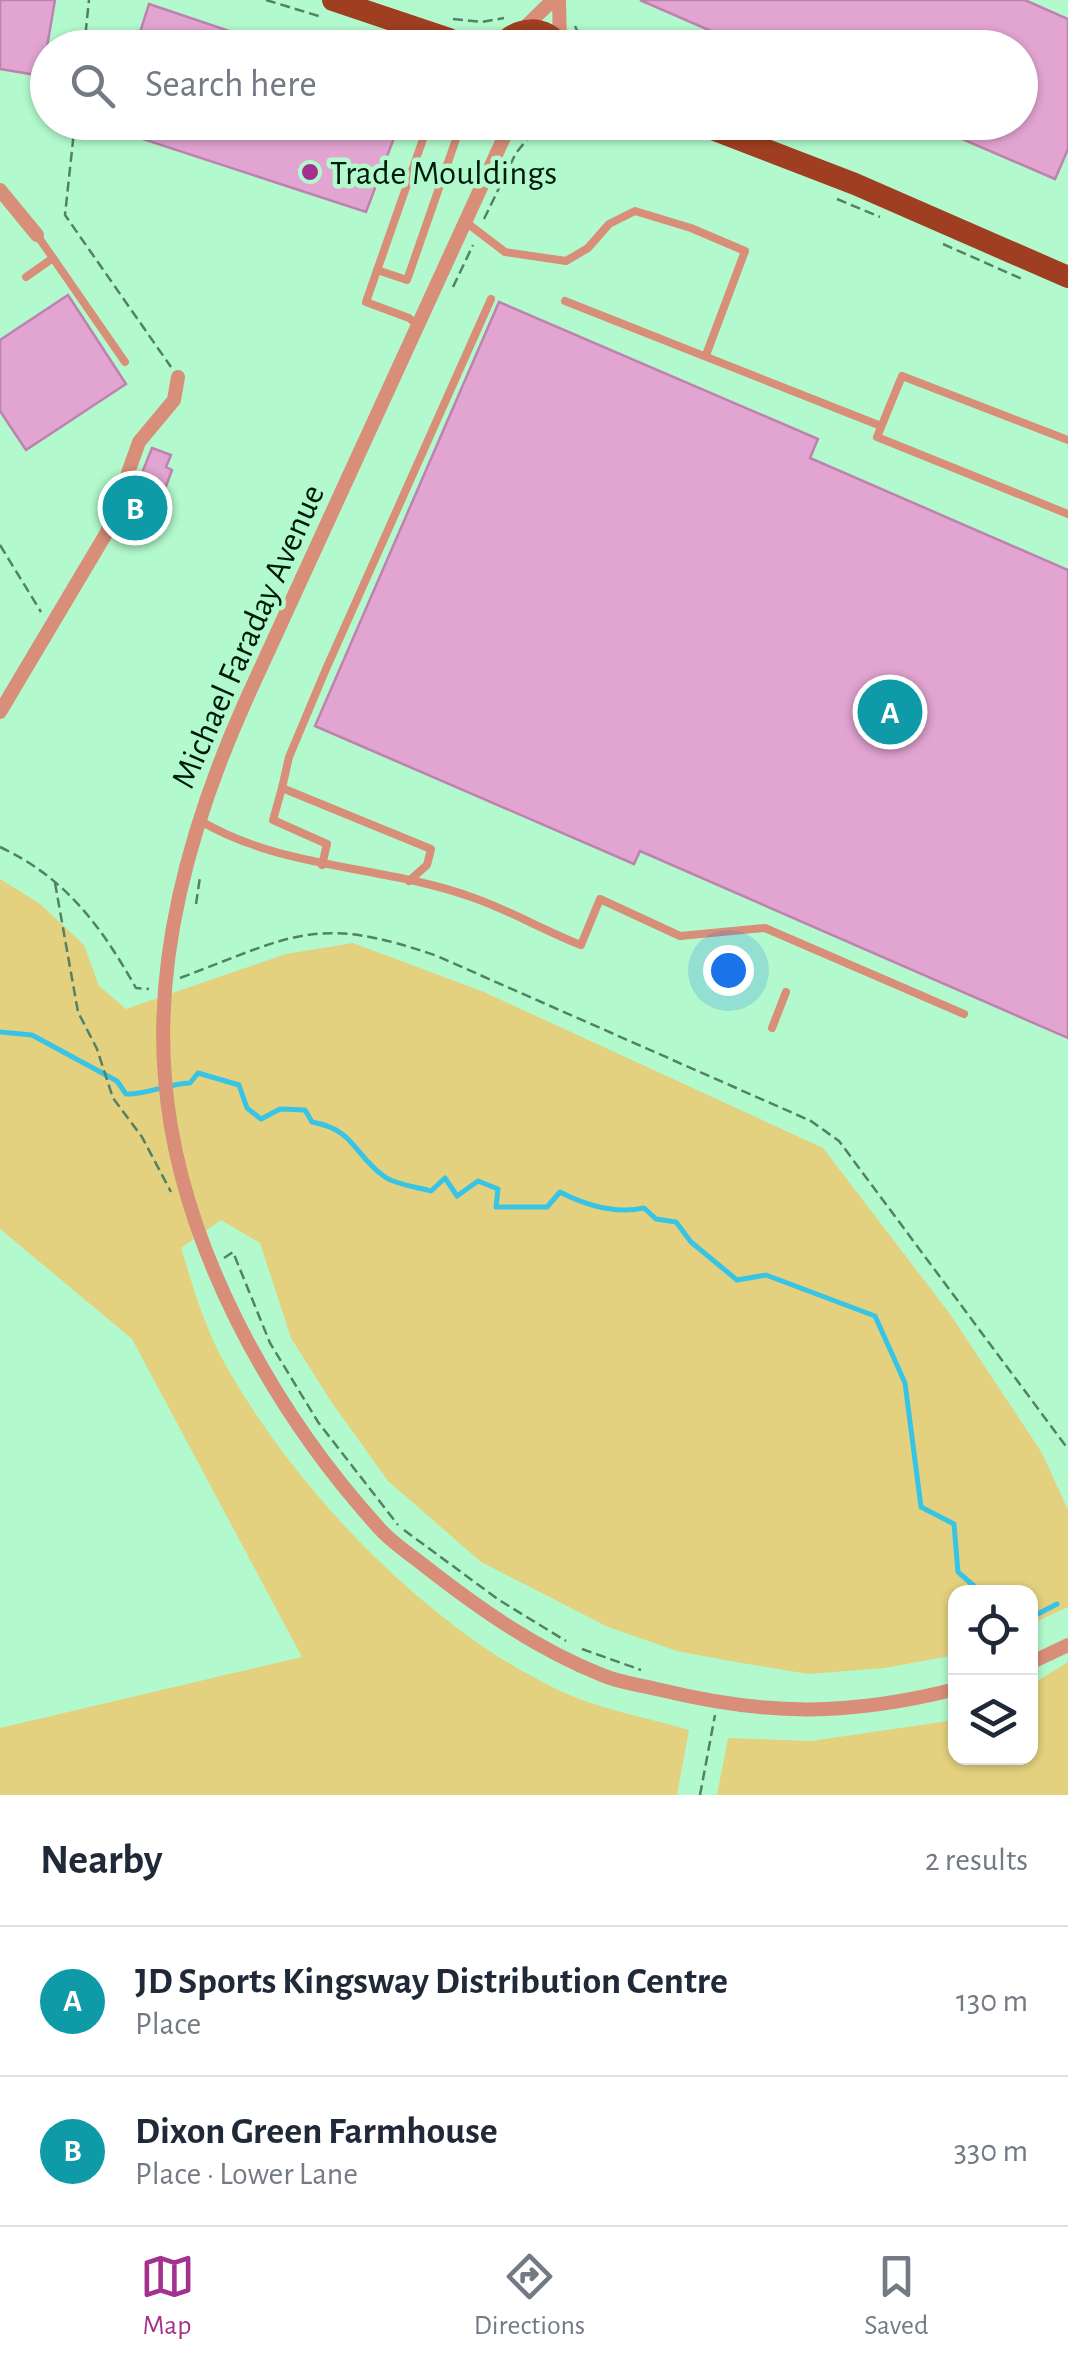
<!DOCTYPE html>
<meta charset="utf-8">
<style>
:root{--surface:#fff;--page:#f6f6f7;--text:#1f2937;--muted:#747a83;--line:#e0e1e3;--accent:#a3318d}
body{margin:0;font-family:"Alegreya Sans",sans-serif;background:var(--page);color:var(--text)}
.controls{position:absolute;right:30px;bottom:30px;display:grid;overflow:hidden;border-radius:20px;box-shadow:0 2px 8px #0004}
.controls button{width:90px;height:90px;display:grid;place-items:center;padding:0;border:0;border-bottom:2px solid var(--line);background:var(--surface);color:var(--text);font:50px sans-serif}
.you{position:absolute;left:728px;top:970px;width:35px;height:35px;margin:-25px;border:8px solid #fff;border-radius:50%;background:#1a73e8;box-shadow:0 0 0 15px #1a73e833}
.badge{display:grid;place-items:center;width:65px;height:65px;border-radius:50%;background:var(--accent);color:#fff;font-size:32px;font-weight:700}
.pin{position:absolute;translate:-50% -50%;border:5px solid #fff;box-shadow:0 2px 10px #0006}
.list{margin:0;padding:0;list-style:none}
h2{display:flex;justify-content:space-between;align-items:center;height:130px;margin:0;padding:0 40px;font-size:42px}
h2 small{font-size:32px;font-weight:400;color:var(--muted)}
.list li{display:grid;grid-template-columns:65px 1fr auto;gap:30px;align-items:center;box-sizing:border-box;height:150px;padding:0 40px;border-top:2px solid var(--line)}
.list b{display:block;font-size:38px;white-space:nowrap}
.list p{margin:0;font-size:32px;white-space:nowrap;color:var(--muted)}
.list em{font-size:32px;font-style:normal;color:var(--muted)}
.icon{flex:none;width:55px;height:55px;fill:none;stroke:currentColor;stroke-width:2;stroke-linecap:round;stroke-linejoin:round}
.map{position:relative;flex:none;width:1068px;height:1795px;overflow:hidden}
.search{position:absolute;background:var(--surface);box-shadow:0 2px 8px #0004;left:30px;right:30px;top:30px;height:110px;display:flex;align-items:center;gap:25px;box-sizing:border-box;padding:0 35px;border-radius:55px;color:var(--muted);font-size:38px}
.sheet{height:430px;background:var(--surface)}
nav{display:flex;justify-content:space-around;align-items:center;box-sizing:border-box;height:140px;border-top:2px solid var(--line);background:var(--surface);font-size:28px;color:var(--muted)}
nav a{display:grid;justify-items:center;gap:5px}
nav .on{color:var(--accent)}
.map>svg:first-child{display:block}
</style>
<div class="map">
<svg width="1068" height="1795" viewBox="0 0 1068 1795">
<rect width="100%" height="100%" fill="#b2facd"/>
<!-- green -->
<g fill="#e3d17f">
<path d="M 0,879 L 39,903 L 84,945 L 99,986 L 126,1009 L 286,954 L 353,943 L 484,992 L 823,1148 L 950,1314 L 1042,1453 L 1068,1510 L 1068,1607 L 1031,1624 L 1030,1592 L 956,1592 L 955,1655 L 885,1668 L 808,1674 L 730,1661 L 677,1651 L 608,1627 L 481,1562 L 388,1481 L 332,1403 L 291,1338 L 260,1243 L 221,1220 L 181,1248 C 193,1286 204,1326 224,1362 C 295,1490 430,1632 565,1693 C 603,1710 649,1718 689,1730 L 677,1795 L 0,1795 L 0,1728 L 302,1657 L 132,1339 L 0,1229 Z"/>
<polygon points="1068,1662 1068,1795 717,1795 728,1738 811,1741 955,1720 956,1758 1030,1758 1031,1685"/>
</g>
<g fill="none" stroke-linecap="round" stroke-linejoin="round">
<!-- stream -->
<g stroke="#38c4e4" stroke-width="5">
<path d="M 0,1032 L 32,1035 L 117,1081 L 126,1094 C 146,1095 166,1084 190,1083 L 198,1073 L 239,1085 L 247,1108 L 261,1119 L 280,1109 L 305,1110 L 312,1122 C 356,1130 353,1155 385,1177 C 397,1185 417,1187 431,1191 L 445,1178 L 457,1196 L 478,1181 L 498,1189 L 496,1207 L 547,1207 L 560,1192 C 587,1206 615,1214 644,1208 L 656,1219 L 676,1222 L 691,1242 L 737,1280 L 766,1275 L 875,1316 L 905,1383 L 921,1507 L 954,1524 L 958,1572 L 981,1592"/>
<polyline points="1030,1618 1057,1604"/>
</g>
</g>
<!-- building -->
<g fill="#e2a4d1" stroke="#be82ae" stroke-width="2.5">
<polygon points="0,0 55,0 42,76 0,69"/>
<polygon points="640,0 1025,0 1068,19 1068,149 1055,179 923,122 1020,122 1020,48 750,48"/>
<polygon points="149,4 268,44 268,48 135,48"/>
<polygon points="91,122 400,122 366,212"/>
<polygon points="68,295 126,384 26,450 0,411 0,340"/>
<polygon points="499,302 818,439 810,458 1068,570 1068,1038 640,851 634,864 315,726"/>
<polygon points="152,448 171,455 166,467 172,470 165,489 153,484 133,533 120,528"/>
</g>
<g fill="none" stroke-linecap="round" stroke-linejoin="round">
<!-- path -->
<g stroke="#528164" stroke-width="2.5" stroke-dasharray="10 5" stroke-linecap="butt">
<polyline points="266,0 322,17"/>
<polyline points="453,19 482,22 504,18"/>
<polyline points="575,26 585,48"/>
<polyline points="84,48 89,0"/>
<polyline points="75,122 65,215 171,367"/>
<polyline points="645,122 681,136"/>
<polyline points="755,122 781,134"/>
<polyline points="837,199 880,217"/>
<polyline points="484,219 516,153 541,122"/>
<polyline points="943,244 1022,279"/>
<polyline points="453,287 473,245"/>
<polyline points="0,545 41,612"/>
<path d="M 0,847 C 66,878 101,926 136,988 L 149,989"/>
<polyline points="55,883 78,1012 97,1049 113,1098 142,1137 171,1192"/>
<polyline points="196,904 200,877"/>
<path d="M 180,978 C 294,935 317,914 437,956 L 811,1121 L 839,1141 L 1068,1449"/>
<polyline points="224,1258 233,1252 270,1343 318,1422 398,1525"/>
<polyline points="404,1530 499,1600 566,1641"/>
<polyline points="582,1649 641,1670"/>
<polyline points="700,1795 715,1715"/>
</g>
<!-- service -->
<g stroke="#d88e78" stroke-width="8">
<polyline points="467,223 505,252 566,261 588,248 609,224 635,211 691,228 745,251 706,355"/>
<polyline points="37,235 125,362"/>
<polyline points="377,270 407,280 462,122"/>
<polyline points="26,277 53,258"/>
<polyline points="565,301 881,426"/>
<polyline points="420,327 409,318 366,302 429,122"/>
<polyline points="1068,440 902,376 877,437 1068,514"/>
<polyline points="282,788 273,820 327,844 322,865"/>
<path d="M 199,820 C 282,870 385,865 474,898 C 511,911 545,931 581,945 L 600,899 L 680,936 L 765,928 L 964,1014"/>
<polyline points="409,881 427,865 431,849 282,788 289,757 326,669 491,299"/>
<polyline points="772,1028 786,992"/>
</g>
<!-- minor -->
<g stroke="#d88e78" stroke-width="14">
<polyline points="559,0 560,44"/>
<polyline points="522,30 553,0"/>
<path d="M 517,122 L 506,133 L 246,700 C 194,816 154,950 165,1079 C 178,1241 271,1409 379,1528 C 392,1543 411,1555 426,1567 C 481,1610 537,1649 602,1675 C 620,1683 642,1685 661,1690 C 768,1716 849,1716 956,1689"/>
<polyline points="0,190 37,235"/>
<polyline points="0,712 107,532 139,442 174,400 178,377"/>
<polyline points="1030,1663 1068,1645"/>
</g>
<!-- trunk -->
<g stroke="#a03e21" stroke-width="22">
<polyline points="333,0 449,39 461,48"/>
<path d="M 499,48 C 518,25 544,24 562,48"/>
<polyline points="694,122 855,184 1068,277"/>
</g>
</g>
<!-- markers -->
<circle fill="#a3318d" stroke="#b2facd" stroke-width="4" cx="310" cy="172" r="10"/>
<g text-anchor="middle" stroke-width="9" stroke-linejoin="round" paint-order="stroke">
<!-- poi labels -->
<g font-size="35" fill="#001a0b" stroke="#b2facd" text-anchor="start">
<text x="330" y="184">Trade Mouldings</text>
</g>
<!-- street labels -->
<g font-size="35" fill="#001a0b" stroke="#b2facd">
<text transform="translate(247 636) rotate(-66)" y="12">Michael Faraday Avenue</text>
</g>
</g>
</svg>
<div class="controls">
<button><svg class="icon" aria-label="locate" viewBox="0 0 24 24"><circle cx="12" cy="12" r="6"/><path d="M12 2v4M12 18v4M2 12h4M18 12h4"/></svg></button>
<button><svg class="icon" aria-label="layers" viewBox="0 0 24 24"><path d="M12 4l9 5-9 5-9-5zM3 14l9 5 9-5"/></svg></button>
</div>
<div class="you"></div>
<div class="pin badge" style="left:890px;top:712px;background:#0f9aa8">A</div>
<div class="pin badge" style="left:135px;top:508px;background:#0f9aa8">B</div>
<div class="search"><svg class="icon" aria-label="search" viewBox="0 0 24 24"><circle cx="10" cy="10" r="6"/><path d="M15 15l6 6"/></svg>Search here</div>
</div>
<section class="sheet">
<h2>Nearby<small>2 results</small></h2>
<ul class="list">
<li><span class="badge" style="background:#0f9aa8">A</span><div><b>JD Sports Kingsway Distribution Centre</b><p>Place</p></div><em>130 m</em></li>
<li><span class="badge" style="background:#0f9aa8">B</span><div><b>Dixon Green Farmhouse</b><p>Place · Lower Lane</p></div><em>330 m</em></li>
</ul>
</section>
<nav>
<a class="on"><svg class="icon" aria-label="map" viewBox="0 0 24 24"><path d="M3 6l6-2 6 2 6-2v14l-6 2-6-2-6 2zM9 4v14M15 6v14"/></svg>Map</a>
<a><svg class="icon" aria-label="directions" viewBox="0 0 24 24"><path d="M12 3l9 9-9 9-9-9zM9 14v-3h6M13 9l2 2-2 2"/></svg>Directions</a>
<a><svg class="icon" aria-label="saved" viewBox="0 0 24 24"><path d="M7 4h10v16l-5-4-5 4z"/></svg>Saved</a>
</nav>
